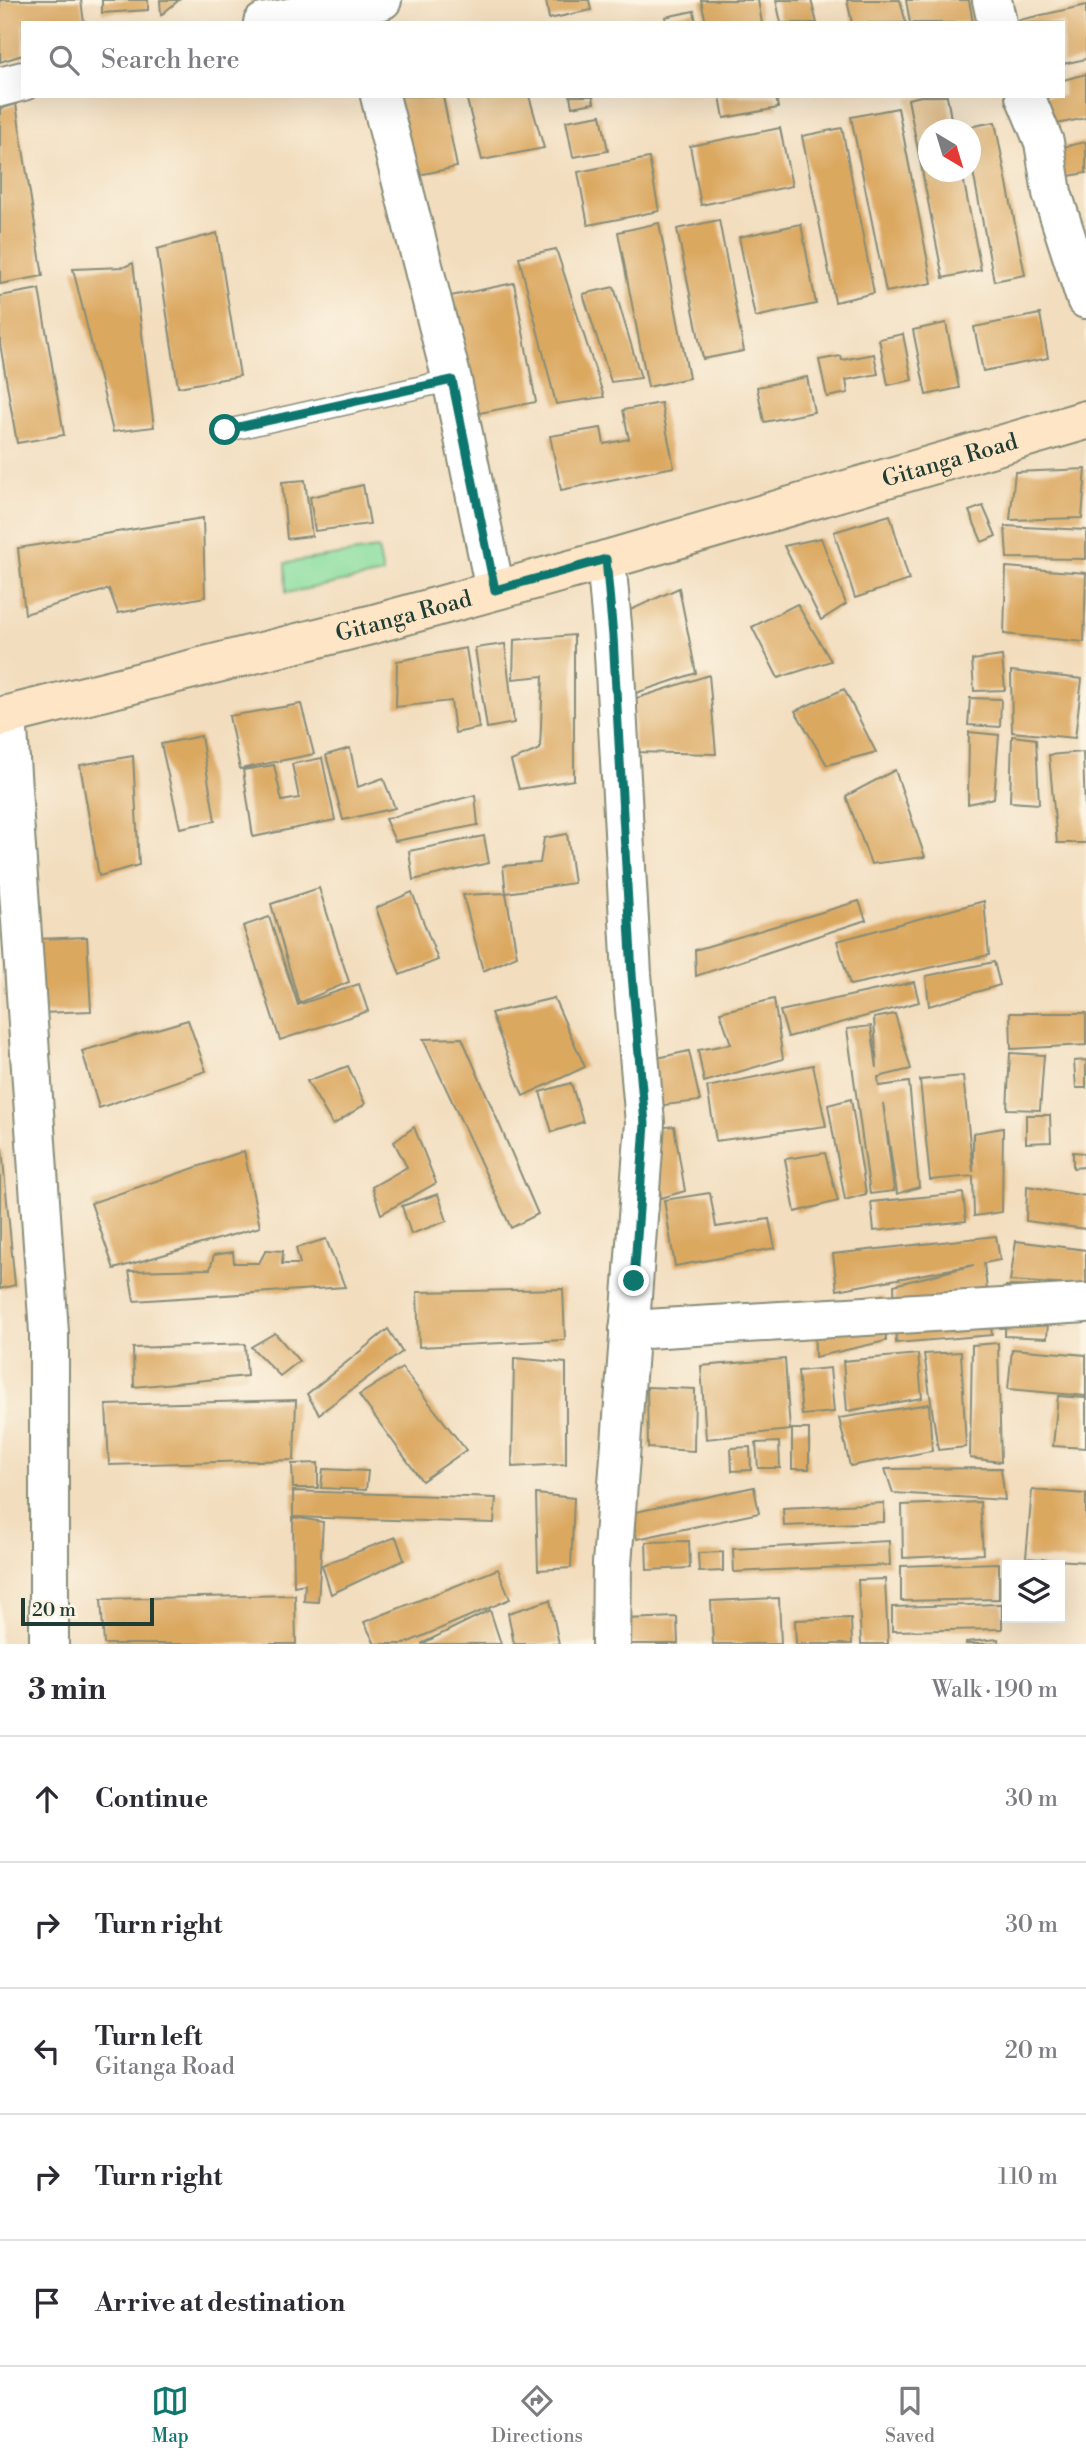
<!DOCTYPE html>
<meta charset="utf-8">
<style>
:root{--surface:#fff;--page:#f2f2f3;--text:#2b2b33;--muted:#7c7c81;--line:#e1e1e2;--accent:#0f766e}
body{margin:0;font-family:"Libre Bodoni",serif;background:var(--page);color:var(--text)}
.controls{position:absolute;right:21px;bottom:21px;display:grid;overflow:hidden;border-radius:0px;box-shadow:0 7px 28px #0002}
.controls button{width:63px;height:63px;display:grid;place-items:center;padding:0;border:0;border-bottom:2px solid var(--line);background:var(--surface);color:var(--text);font:35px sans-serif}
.compass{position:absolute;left:918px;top:119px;width:63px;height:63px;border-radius:50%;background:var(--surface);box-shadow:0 7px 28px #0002;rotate:142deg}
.scale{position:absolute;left:21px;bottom:18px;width:133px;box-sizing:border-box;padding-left:7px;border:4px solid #1f3d34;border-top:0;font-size:19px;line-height:24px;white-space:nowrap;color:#1f3d34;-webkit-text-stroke:5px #fcf5e5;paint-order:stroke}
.stop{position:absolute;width:21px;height:21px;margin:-16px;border:5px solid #0f766e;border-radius:50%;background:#fff}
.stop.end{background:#0f766e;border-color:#fff;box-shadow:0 2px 7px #0008}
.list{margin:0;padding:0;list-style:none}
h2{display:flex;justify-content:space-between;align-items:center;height:91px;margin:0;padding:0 28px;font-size:30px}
h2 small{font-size:23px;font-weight:400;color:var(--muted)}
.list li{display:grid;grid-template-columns:46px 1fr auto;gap:21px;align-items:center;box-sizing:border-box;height:126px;padding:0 28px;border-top:2px solid var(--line)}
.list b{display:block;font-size:26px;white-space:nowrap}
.list p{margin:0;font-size:23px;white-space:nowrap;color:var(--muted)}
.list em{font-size:23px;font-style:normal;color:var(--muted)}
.icon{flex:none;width:38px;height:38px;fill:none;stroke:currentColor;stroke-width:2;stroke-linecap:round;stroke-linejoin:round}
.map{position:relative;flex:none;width:1086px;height:1644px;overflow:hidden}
.search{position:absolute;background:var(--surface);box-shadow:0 7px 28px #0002;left:21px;right:21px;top:21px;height:77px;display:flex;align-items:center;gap:18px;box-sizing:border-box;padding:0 24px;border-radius:0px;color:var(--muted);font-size:26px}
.sheet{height:721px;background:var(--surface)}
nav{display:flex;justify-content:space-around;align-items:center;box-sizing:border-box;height:98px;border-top:2px solid var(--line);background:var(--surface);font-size:19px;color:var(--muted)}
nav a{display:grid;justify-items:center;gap:4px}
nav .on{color:var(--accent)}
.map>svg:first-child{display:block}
</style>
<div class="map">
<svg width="1086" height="1644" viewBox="0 0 1086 1644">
<rect width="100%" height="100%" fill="#fcf5e5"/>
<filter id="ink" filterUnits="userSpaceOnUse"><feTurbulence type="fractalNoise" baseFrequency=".0143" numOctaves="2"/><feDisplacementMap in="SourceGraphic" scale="14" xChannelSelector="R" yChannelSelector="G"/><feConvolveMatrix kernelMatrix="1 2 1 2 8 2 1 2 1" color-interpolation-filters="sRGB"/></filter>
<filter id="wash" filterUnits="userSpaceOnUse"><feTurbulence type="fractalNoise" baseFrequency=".00686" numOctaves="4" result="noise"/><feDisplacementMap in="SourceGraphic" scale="28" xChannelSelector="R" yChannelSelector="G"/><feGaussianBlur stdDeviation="1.57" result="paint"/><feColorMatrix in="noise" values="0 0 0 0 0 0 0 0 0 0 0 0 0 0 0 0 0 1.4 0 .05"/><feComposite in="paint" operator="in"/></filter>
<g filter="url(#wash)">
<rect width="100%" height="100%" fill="#f2ddbe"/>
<!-- green -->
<polygon fill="#8bdea0" stroke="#558e6a" stroke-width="2" points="378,549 383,574 286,593 285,563"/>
<g id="blocks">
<!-- building -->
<g fill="#dba860">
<polygon points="0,0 81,0 84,23 23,23 23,55 0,62"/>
<polygon points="102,0 148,0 148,10 102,13"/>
<polygon points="160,0 179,0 161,15"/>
<polygon points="546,0 589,0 591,10 549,19"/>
<polygon points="701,0 758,0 762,23 706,23"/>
<polygon points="776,0 811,0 817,23 781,23"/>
<polygon points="847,0 900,0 906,23 852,23"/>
<polygon points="906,0 969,0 973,23 910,23"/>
<polygon points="1086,5 1086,59 1063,64 1063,23 1015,23 1015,21"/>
<polygon points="694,11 696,23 666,23 665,17"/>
<polygon points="1086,74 1086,118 1047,126 1041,96 1063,96 1063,80"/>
<polygon points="394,96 443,96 457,167 409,177"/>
<polygon points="466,96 529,96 544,148 482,160"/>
<polygon points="570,96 593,96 594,103 572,107"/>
<polygon points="720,96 776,96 778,108 724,118"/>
<polygon points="921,96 947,96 953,130 928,130 928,172 962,172 981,270 943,278 908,99"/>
<polygon points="16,104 43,276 0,284 0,109"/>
<polygon points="898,108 932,283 886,292 851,117"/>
<polygon points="601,115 608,151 573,157 566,121"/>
<polygon points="995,122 1025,275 994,281 970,156 970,130 963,128"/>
<polygon points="780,128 792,186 701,205 690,146"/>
<polygon points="842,128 874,293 835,302 802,136"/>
<polygon points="1086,142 1086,173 1063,177 1057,148"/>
<polygon points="649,158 659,211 588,225 578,172"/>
<polygon points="719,220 744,351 703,359 677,229"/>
<polygon points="659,223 689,378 648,387 618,232"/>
<polygon points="801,224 816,304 755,317 739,237"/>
<polygon points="217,233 240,376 178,387 157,249"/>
<polygon points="556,249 604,397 556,404 519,257"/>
<polygon points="133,263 154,427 113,432 73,269 124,267"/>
<polygon points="514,283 536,402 469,415 446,297"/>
<polygon points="614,287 641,378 611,382 583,294"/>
<polygon points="39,289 64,435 17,443 0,344 0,296"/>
<polygon points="1040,314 1048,358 983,371 974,327"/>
<polygon points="946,323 959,388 926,395 913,330"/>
<polygon points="903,334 912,380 888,385 879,339"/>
<polygon points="874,354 878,374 846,380 848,393 827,397 819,360 841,356 842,360"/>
<polygon points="807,377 814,412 764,422 757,387"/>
<polygon points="661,403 674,467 561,490 550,436 601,428 604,444 629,439 623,410"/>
<polygon points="1086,469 1082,518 1010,520 1015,472"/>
<polygon points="305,480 312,536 287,539 282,482"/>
<polygon points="363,485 370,524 315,531 310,497"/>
<polygon points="983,506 996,536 982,542 969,511"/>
<polygon points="890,515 909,580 855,598 834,532"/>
<polygon points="203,518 205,597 118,613 109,589 25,614 18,548"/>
<polygon points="1005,526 1086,530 1086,559 1007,558"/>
<polygon points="821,538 846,604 821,620 784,546"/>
<polygon points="1006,567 1086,573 1084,642 1004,634"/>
<polygon points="679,588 696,673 624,697 617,616"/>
<polygon points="797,604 831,661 778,678 752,627"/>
<polygon points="574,635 574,780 519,789 511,761 540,749 543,676 513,679 514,640"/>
<polygon points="505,644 514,723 487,728 475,648"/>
<polygon points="466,648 479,728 455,733 451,701 396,707 397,661"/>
<polygon points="1002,656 1005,690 974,691 972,660"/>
<polygon points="1011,671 1082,679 1075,738 1012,732"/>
<polygon points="709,675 716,754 634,752 634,699"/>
<polygon points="844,689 876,752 827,765 795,711"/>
<polygon points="970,698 1001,699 1000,727 968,725"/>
<polygon points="301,704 314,754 240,769 229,716"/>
<polygon points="969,732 999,735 994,798 968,804"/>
<polygon points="201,736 215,821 180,828 161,744"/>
<polygon points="1012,736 1036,739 1039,804 1010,802"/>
<polygon points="350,748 358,787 383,778 395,808 343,820 326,755"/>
<polygon points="1083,752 1086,843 1057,843 1049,755"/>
<polygon points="133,756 139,865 99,876 80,765"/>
<polygon points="322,758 335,820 253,837 243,770 274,765 282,801 299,798 292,764"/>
<polygon points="895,770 925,857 871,864 846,796"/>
<polygon points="475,795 478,825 395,841 385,819"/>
<polygon points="567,834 574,883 506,893 503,866 540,863 544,838"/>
<polygon points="484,836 489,863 413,880 409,851"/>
<polygon points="319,888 349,982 299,1003 271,904"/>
<polygon points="412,892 438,960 400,975 376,908"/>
<polygon points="506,893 517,956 483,971 463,895"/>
<polygon points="859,901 866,920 696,976 695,950"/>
<polygon points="984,901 989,955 850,985 837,941"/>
<polygon points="269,917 298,1005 359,984 368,1011 280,1040 243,926"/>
<polygon points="87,937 91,1011 41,1013 37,939"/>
<polygon points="994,962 1000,985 929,1006 926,976"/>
<polygon points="914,982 919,1002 788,1037 780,1011"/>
<polygon points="554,998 585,1067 523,1096 491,1013"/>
<polygon points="774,999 783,1059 704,1082 698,1050 731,1044 720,1012"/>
<polygon points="1010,1013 1086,1013 1086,1045 1011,1049"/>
<polygon points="895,1014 911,1069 878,1077 879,1086 909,1082 919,1187 897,1194 883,1103 894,1191 870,1194 847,1029 871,1026 877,1068 874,1018"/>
<polygon points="188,1020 206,1071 99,1108 82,1051"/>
<polygon points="462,1038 538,1214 511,1228 423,1039"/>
<polygon points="689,1051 700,1101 647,1107 648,1060"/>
<polygon points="1010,1053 1044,1055 1040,1110 1007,1109"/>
<polygon points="1086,1060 1086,1088 1076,1088 1074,1061"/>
<polygon points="813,1065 826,1126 716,1141 707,1087"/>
<polygon points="348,1066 365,1104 333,1125 307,1081"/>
<polygon points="963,1076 973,1172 973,1133 1003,1128 1002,1212 974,1216 973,1176 930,1180 920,1080"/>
<polygon points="571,1083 583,1122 552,1132 540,1092"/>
<polygon points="851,1099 866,1194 845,1200 828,1105"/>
<polygon points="1026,1115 1050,1115 1051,1142 1026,1143"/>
<polygon points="674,1126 685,1191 661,1198 649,1129"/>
<polygon points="414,1127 436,1183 381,1214 372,1187 407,1167 394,1142"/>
<polygon points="0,1149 2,1149 15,1285 0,1289"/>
<polygon points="244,1151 260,1227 114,1269 91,1203"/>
<polygon points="1073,1152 1085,1153 1084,1167 1073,1168"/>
<polygon points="825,1153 838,1201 795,1212 785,1159"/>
<polygon points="1027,1186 1086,1196 1086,1229 1026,1221"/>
<polygon points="710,1193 716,1227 769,1219 775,1248 675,1266 664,1200"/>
<polygon points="963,1193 966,1221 874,1231 871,1202"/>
<polygon points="438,1194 447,1221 411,1234 402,1206"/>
<polygon points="996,1236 1000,1260 984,1263 992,1335 896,1343 894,1285 974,1265 837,1290 833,1254"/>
<polygon points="326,1239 345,1287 134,1301 129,1271 210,1269 214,1255 233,1252 234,1263 259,1263 266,1250 283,1251 282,1264 300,1264 296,1248"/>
<polygon points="1016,1241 1086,1250 1086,1286 1010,1281"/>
<polygon points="1006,1286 1050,1287 1047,1338 1005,1336"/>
<polygon points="563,1289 565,1340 419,1347 417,1292"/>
<polygon points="884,1297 886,1341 815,1357 814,1305"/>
<polygon points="388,1329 402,1352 319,1414 307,1394"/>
<polygon points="275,1333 299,1361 280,1376 251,1347"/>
<polygon points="998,1343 1001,1462 970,1458 972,1345"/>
<polygon points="245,1344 247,1376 134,1387 133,1348"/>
<polygon points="1012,1349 1086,1355 1086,1396 1008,1389"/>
<polygon points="961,1352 966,1447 938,1450 924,1354"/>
<polygon points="918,1354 922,1398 847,1411 843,1361"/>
<polygon points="514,1358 566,1363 566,1464 512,1467"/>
<polygon points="785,1359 790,1430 706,1439 701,1366"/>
<polygon points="402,1368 466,1450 422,1481 359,1395"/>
<polygon points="830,1368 834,1412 802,1415 798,1371"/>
<polygon points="647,1387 695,1389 694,1451 648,1448"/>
<polygon points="1058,1396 1086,1398 1086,1448 1053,1446"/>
<polygon points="296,1400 294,1460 109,1465 106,1405"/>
<polygon points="929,1404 932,1451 850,1466 839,1418"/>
<rect x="792" y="1429" width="17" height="40"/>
<polygon points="779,1442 780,1468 758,1468 756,1443"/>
<polygon points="750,1447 751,1470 732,1471 731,1448"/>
<polygon points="318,1463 318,1488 293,1488 292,1464"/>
<polygon points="1001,1468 1005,1500 893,1493 885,1469"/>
<polygon points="323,1469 368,1471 366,1490 321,1488"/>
<polygon points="754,1487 759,1513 637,1539 631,1513"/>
<polygon points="1032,1490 1086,1494 1086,1562 1026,1558"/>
<polygon points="293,1491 496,1498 494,1523 293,1517"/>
<polygon points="536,1494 574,1498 571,1568 538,1570"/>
<polygon points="980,1502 983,1554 903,1558 902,1505"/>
<polygon points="884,1503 884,1522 784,1526 783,1508"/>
<polygon points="293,1517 323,1522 318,1602 304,1601 305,1584 294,1586"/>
<polygon points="396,1537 404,1560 331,1594 322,1565"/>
<polygon points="689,1541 690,1568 647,1570 646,1542"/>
<polygon points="889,1541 890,1565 734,1572 733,1549"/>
<polygon points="723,1552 723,1571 699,1572 698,1553"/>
<polygon points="999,1563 999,1599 901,1601 901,1566"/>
<polygon points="498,1569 510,1599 404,1644 375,1644 364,1622"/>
<polygon points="885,1579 888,1644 861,1644 858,1580"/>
<polygon points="295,1595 296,1644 104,1644 101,1599"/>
<polygon points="779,1598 781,1644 713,1644 711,1601"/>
<polygon points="550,1600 559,1644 514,1644 508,1613"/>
<polygon points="1002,1604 1002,1629 892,1631 892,1607"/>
<polygon points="490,1610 501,1644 421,1644"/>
<polygon points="677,1617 678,1644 627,1644 626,1619"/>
<polygon points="851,1618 852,1644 796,1644 795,1620"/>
<polygon points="998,1639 999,1644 966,1644 966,1642"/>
</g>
</g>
</g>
<g filter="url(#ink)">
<use href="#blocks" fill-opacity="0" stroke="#888d79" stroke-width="2"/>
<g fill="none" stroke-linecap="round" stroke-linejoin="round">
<!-- service casing -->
<g stroke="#888d79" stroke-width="24">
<polyline id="service" points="225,431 452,380"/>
</g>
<!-- minor casing -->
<g stroke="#888d79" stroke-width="42">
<g id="minor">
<polyline points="992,0 997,23"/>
<polyline points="263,23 382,0"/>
<polyline points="0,87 23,81"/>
<polyline points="380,96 452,380 495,590"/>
<polyline points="1025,96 1044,142 1052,193 1086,299"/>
<polyline points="606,560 613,636 632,974 645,1123 612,1564 611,1644"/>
<polyline points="7,715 49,1333 49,1644"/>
<polyline points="629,1330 1086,1303"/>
</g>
</g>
<!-- secondary casing -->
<g stroke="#888d79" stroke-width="42">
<g id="secondary">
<path id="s1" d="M 0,717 L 370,625 L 606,560 L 1086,420"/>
</g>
</g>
<!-- service -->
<use href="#service" stroke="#fff" stroke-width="21"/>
<!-- minor -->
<use href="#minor" stroke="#fff" stroke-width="38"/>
<!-- secondary -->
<use href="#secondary" stroke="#fde5c5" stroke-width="38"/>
</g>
</g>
<g fill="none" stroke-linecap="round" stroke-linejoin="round" filter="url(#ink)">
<!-- route -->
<polyline stroke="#0f766e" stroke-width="9" points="225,430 452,380 495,590 606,559 613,636 632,974 645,1124 634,1281"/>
</g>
<g text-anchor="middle" stroke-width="6" stroke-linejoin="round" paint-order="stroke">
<!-- street labels -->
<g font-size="23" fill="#1f3d34" stroke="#fcf5e5">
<text dy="8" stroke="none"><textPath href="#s1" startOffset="984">Gitanga Road</textPath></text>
<text dy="8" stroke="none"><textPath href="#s1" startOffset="416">Gitanga Road</textPath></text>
</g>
</g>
</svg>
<div class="controls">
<button><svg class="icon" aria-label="layers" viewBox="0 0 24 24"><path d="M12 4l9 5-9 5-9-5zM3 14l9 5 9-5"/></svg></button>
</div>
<svg class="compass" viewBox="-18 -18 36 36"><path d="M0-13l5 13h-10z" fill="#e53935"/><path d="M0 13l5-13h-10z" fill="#7c7c81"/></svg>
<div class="scale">20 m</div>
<div class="stop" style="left:225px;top:430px"></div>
<div class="stop end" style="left:634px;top:1281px"></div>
<div class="search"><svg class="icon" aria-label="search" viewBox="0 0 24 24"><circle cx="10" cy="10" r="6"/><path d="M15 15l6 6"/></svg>Search here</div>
</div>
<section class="sheet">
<h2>3 min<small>Walk · 190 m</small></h2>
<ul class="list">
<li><svg class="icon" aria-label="ahead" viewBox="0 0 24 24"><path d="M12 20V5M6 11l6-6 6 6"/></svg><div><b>Continue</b></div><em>30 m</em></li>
<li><svg class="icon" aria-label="right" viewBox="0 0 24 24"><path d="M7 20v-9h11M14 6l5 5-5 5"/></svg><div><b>Turn right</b></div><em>30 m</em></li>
<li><svg class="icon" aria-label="left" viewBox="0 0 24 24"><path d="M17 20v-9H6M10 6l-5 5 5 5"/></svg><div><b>Turn left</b><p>Gitanga Road</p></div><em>20 m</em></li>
<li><svg class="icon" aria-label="right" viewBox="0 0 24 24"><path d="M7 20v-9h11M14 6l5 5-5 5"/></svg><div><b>Turn right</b></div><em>110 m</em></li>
<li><svg class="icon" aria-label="arrive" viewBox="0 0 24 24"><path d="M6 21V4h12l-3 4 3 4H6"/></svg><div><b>Arrive at destination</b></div></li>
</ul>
</section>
<nav>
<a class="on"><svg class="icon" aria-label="map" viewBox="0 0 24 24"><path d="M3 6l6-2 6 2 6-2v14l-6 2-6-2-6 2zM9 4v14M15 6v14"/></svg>Map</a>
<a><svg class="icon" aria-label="directions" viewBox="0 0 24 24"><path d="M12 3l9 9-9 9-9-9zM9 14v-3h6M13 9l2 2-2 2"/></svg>Directions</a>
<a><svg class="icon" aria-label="saved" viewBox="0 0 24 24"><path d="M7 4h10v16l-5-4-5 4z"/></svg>Saved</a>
</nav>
